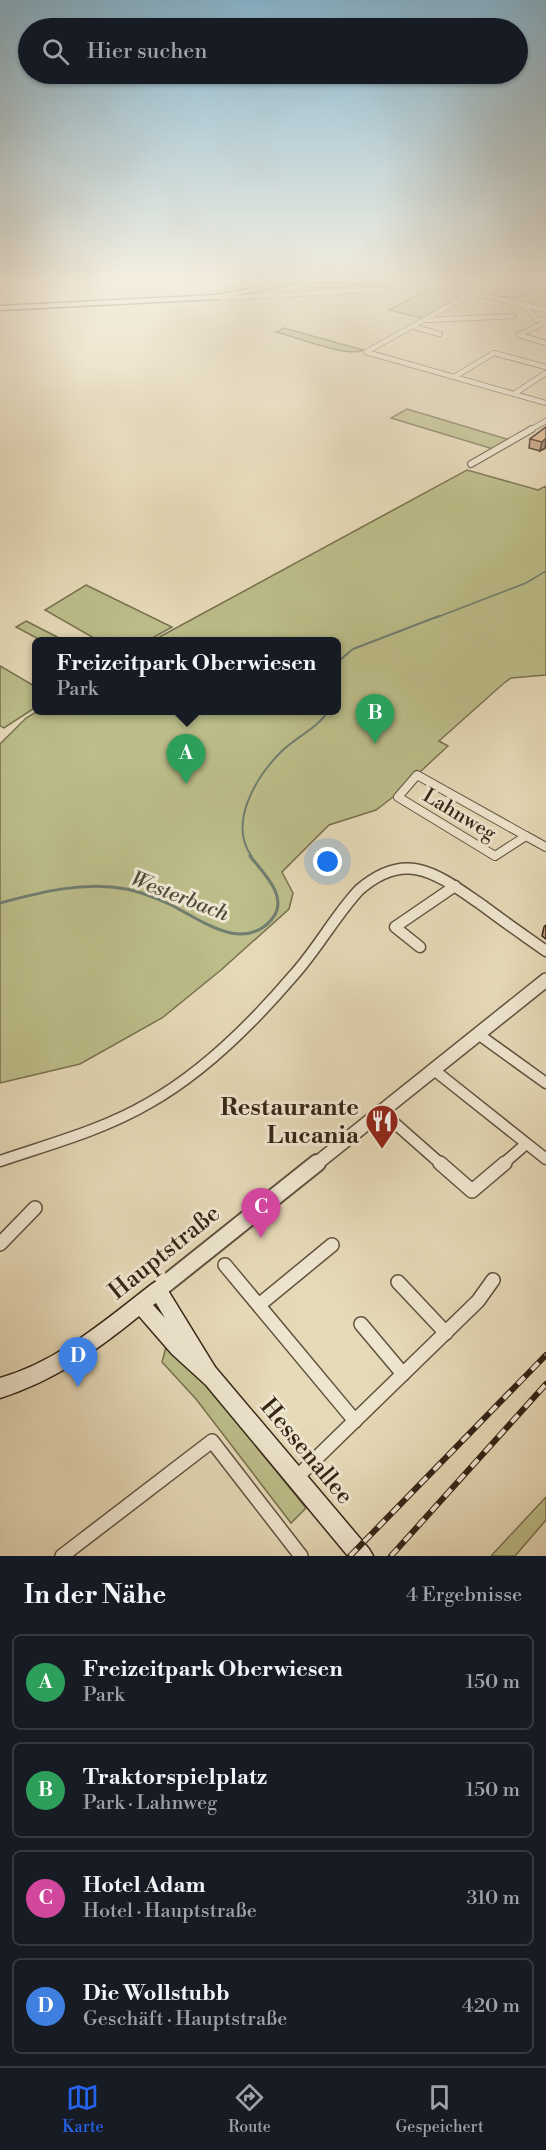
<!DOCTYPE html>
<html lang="de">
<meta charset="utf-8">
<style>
:root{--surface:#171b24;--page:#242831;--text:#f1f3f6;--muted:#9ea1a6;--line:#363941;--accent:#2563eb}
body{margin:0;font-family:"Libre Bodoni",serif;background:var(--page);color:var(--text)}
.you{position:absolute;left:328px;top:862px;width:21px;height:21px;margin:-15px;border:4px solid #fff;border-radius:50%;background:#1a73e8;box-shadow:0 0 0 9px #1a73e833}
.badge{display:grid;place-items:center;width:39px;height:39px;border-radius:50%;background:var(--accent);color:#fff;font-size:20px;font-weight:700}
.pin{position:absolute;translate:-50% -50px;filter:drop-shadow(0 2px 3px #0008)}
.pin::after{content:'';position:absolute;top:32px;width:21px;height:18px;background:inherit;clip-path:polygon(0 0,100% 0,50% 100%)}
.popup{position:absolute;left:32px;top:637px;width:309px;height:78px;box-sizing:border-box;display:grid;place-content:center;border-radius:9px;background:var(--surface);filter:drop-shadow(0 2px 4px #0005);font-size:20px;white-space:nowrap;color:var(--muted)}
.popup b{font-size:22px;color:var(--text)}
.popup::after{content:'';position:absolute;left:50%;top:100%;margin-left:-12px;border:12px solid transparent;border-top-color:var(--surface)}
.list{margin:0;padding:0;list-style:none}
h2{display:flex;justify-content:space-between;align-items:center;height:78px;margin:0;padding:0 24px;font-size:26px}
h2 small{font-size:20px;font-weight:400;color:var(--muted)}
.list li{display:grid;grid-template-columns:39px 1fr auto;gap:18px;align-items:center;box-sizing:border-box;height:96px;margin:0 12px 12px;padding:0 12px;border:2px solid var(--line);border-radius:9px}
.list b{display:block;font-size:22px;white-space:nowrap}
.list p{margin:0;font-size:20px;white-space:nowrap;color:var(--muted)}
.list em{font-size:20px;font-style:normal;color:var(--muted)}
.icon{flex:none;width:33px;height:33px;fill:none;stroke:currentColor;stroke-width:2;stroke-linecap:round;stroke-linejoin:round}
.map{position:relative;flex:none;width:546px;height:1556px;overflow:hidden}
.search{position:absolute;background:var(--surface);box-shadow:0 2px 4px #0004;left:18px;right:18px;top:18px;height:66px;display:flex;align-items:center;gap:15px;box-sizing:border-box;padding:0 21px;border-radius:33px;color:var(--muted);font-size:22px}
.sheet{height:510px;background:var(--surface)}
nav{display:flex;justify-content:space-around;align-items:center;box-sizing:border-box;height:84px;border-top:2px solid var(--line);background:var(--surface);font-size:16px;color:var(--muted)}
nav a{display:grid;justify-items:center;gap:3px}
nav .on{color:var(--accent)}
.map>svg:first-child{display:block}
</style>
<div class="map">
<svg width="546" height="1556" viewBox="0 0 546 1556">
<rect width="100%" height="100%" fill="#e6d9b7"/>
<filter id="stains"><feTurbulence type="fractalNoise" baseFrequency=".00333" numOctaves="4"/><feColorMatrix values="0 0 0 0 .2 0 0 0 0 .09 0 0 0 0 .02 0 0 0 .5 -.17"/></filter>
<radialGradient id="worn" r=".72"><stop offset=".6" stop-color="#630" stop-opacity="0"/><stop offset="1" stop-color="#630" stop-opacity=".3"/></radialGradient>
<!-- green -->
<g fill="#bcbd89" stroke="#787150" stroke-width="1.5">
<polygon points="546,283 546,308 499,297 523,296 513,284"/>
<polygon points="482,286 422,318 389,310 431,288"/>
<path d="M 284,328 L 363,350 C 349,358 293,336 276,332 Z"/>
<polygon points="407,409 510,440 493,449 391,418"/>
<polygon points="467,470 538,490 546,486 546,675 511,678 504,683 439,741 448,746 393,797 376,810 329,825 282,872 293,893 289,909 221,970 162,1018 80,1064 0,1083 0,744 26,718 38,711 336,710 336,642 152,641"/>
<polygon points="86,585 172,627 147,641 99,641 45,610"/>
<polygon points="26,621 65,641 42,641 16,627"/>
<polygon points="0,666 36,687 36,707 4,728 0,726"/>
<polygon points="166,1347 207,1385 306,1508 291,1523 196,1399 162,1362"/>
<polygon points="546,1497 546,1520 515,1556 491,1556"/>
</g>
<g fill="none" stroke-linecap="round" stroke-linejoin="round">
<!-- stream-far2 -->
<polyline stroke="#707e70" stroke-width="1.5" points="435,618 526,583 546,571"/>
<!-- stream-far1 -->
<g stroke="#707e70" stroke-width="2">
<polyline points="336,671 341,659 353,649 439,616"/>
<path d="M 252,857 C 227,823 257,775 283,750 C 298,736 318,728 329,710"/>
</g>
<!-- stream -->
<path stroke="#707e70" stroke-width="3" d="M 0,903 C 41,892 84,881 126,889 C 141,892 156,898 169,904 C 200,919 243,954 272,919 C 290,897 263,873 250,856"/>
<!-- minor-far4 casing -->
<g stroke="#61523f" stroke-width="6">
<g id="minor-far4">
<polyline points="473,293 546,310"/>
<polyline points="221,298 505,283"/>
<polyline points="524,305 537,320 546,319"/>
<polyline points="426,320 513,316"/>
<polyline points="414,327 440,334"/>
<polyline points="519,335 546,322"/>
<polyline points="519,335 546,343"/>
<polyline points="366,352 546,403"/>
<polyline points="366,352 485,286"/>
<polyline points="454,377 494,353 546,367"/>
<polyline points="514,394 546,373"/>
<polyline points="530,430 546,421"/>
</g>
</g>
<!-- minor-far3 casing -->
<g stroke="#61523f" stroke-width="8">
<polyline id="minor-far3" points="471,464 532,429"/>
</g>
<!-- minor-far2 casing -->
<g stroke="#61523f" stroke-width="10">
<g id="minor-far2">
<polygon points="417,775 526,836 495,856 398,797"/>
<polyline points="526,836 546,847"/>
</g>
</g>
<!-- minor-far1 casing -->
<g stroke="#61523f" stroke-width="13">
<g id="minor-far1">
<polyline points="420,947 395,927 455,886"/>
<polyline points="478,1034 546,1083"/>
<polyline points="434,1070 546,1159"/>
<polyline points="382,1112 441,1164"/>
<path d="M 0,1161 C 50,1144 103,1130 149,1103 C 204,1072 251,1025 292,977 C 317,950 334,917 359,890 C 407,848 438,875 482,905 C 503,921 525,936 546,951"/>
<polyline points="503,1164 526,1144"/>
</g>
</g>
<!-- minor casing -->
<g stroke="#61523f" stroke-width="16">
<g id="minor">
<polyline points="440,1163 472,1191 505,1163"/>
<polyline points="0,1244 35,1208"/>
<polyline points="225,1265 355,1421"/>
<polyline points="398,1282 446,1333"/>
<polyline points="259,1305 332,1245"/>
<polyline points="361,1324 403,1374"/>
<polyline points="297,1477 478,1301 493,1280"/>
<polyline points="62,1556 212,1441 301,1556"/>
</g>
</g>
<!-- tertiary-far1 casing -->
<g stroke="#61523f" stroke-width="16">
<polyline id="tertiary-far1" points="316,1164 546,980"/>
</g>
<!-- tertiary casing -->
<g stroke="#61523f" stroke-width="20">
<polyline id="tertiary" points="158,1290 317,1163"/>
</g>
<!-- secondary casing -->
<g stroke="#352517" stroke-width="3">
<g id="secondary">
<polygon points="282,283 296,283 216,299 0,310 0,306 216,295"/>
<path d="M 158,1281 L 164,1284 L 215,1367 L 369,1549 L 373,1556 L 348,1556 L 206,1385 L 172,1354 L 139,1316 C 96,1351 54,1381 0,1398 L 0,1378 C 59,1361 104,1321 152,1284 ZM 156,1303 L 165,1318 L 153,1305 Z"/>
</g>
</g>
<!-- minor-far4 -->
<use href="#minor-far4" stroke="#efe6d0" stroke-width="4.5"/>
<!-- minor-far3 -->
<use href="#minor-far3" stroke="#efe6d0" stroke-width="6"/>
<!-- minor-far2 -->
<use href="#minor-far2" stroke="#efe6d0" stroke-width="8"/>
<!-- minor-far1 -->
<use href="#minor-far1" stroke="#efe6d0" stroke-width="10"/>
<!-- minor -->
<use href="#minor" stroke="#efe6d0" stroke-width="13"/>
<!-- tertiary-far1 -->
<use href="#tertiary-far1" stroke="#efe6d0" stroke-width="13"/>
<!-- tertiary -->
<use href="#tertiary" stroke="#efe6d0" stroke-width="16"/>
<!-- secondary -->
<use href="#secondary" fill="#efe6d0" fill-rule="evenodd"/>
<!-- rail casing -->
<g stroke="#352517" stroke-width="6">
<g id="rail">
<polyline points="350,1556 546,1355"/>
<polyline points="391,1556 546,1384"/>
</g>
</g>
<!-- rail -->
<use href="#rail" stroke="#efe6d0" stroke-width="4" stroke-dasharray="10" stroke-linecap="butt"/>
</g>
<!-- wall -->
<g fill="#c39c7a" stroke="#352517" stroke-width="1.5">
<polygon points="313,283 391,283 363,286 353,284 348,287 312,288"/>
<polygon points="546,427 546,448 540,451 529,448 530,439"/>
<polygon points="546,925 546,939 542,936 544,927"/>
</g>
<!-- shaded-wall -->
<g fill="#9f7f63" stroke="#352517" stroke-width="1.5">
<polygon points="363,283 391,283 363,286"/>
<polygon points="546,438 545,448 540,451 542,442"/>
</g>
<!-- building -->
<polygon fill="#e3b58e" stroke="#352517" stroke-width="1.5" points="546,427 546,438 542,442 530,439"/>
<!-- sky -->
<linearGradient id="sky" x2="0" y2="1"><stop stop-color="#87b6d0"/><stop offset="0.56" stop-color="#f4eedf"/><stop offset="1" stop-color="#f4eedf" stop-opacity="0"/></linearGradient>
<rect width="546" height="501" fill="url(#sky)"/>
<!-- icons -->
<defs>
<g id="restaurant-pin" transform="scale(1.725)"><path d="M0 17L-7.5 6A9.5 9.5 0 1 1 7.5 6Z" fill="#8f2418" stroke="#efe6d0"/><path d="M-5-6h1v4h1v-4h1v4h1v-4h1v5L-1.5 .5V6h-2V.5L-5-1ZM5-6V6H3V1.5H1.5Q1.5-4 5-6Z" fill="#fff"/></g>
</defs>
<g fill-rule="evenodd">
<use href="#restaurant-pin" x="382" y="1121"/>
</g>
<g text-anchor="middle" stroke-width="6" stroke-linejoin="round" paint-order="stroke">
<!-- street labels -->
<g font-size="20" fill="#352517" stroke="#efe6d0">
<text transform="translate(460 814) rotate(31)" y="7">Lahnweg</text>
</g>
<!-- water labels -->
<g font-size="21" font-style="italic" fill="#4e4a3c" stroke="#efe6d0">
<text transform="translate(180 896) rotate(21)" y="7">Westerbach</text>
</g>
<!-- near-poi labels -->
<g font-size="24" font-weight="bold" fill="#352517" stroke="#efe6d0" text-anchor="end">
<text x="359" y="1115">Restaurante<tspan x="359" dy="28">Lucania</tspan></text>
</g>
<!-- near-street labels -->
<g font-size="24" fill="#352517" stroke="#efe6d0">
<text transform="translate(164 1252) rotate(-39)" y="8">Hauptstraße</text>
<text transform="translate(307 1451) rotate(50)" y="8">Hessenallee</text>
</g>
</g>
<rect width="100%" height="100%" filter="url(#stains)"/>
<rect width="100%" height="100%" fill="url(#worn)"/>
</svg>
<div class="you"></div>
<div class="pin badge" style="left:186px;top:784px;background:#2e9e5b">A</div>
<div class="popup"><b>Freizeitpark Oberwiesen</b>Park</div>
<div class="pin badge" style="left:375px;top:744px;background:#2e9e5b">B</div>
<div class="pin badge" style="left:261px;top:1238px;background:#d1479c">C</div>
<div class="pin badge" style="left:78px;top:1387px;background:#3f7fe0">D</div>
<div class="search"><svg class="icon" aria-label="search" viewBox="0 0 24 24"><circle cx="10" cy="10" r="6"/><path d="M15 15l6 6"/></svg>Hier suchen</div>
</div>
<section class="sheet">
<h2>In der Nähe<small>4 Ergebnisse</small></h2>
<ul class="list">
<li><span class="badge" style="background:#2e9e5b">A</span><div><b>Freizeitpark Oberwiesen</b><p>Park</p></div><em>150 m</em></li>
<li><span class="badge" style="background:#2e9e5b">B</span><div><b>Traktorspielplatz</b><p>Park · Lahnweg</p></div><em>150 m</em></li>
<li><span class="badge" style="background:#d1479c">C</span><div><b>Hotel Adam</b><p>Hotel · Hauptstraße</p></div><em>310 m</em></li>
<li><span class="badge" style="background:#3f7fe0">D</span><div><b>Die Wollstubb</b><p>Geschäft · Hauptstraße</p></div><em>420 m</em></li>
</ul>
</section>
<nav>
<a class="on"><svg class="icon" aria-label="map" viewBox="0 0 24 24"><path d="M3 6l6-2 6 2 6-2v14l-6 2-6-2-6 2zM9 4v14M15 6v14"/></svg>Karte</a>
<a><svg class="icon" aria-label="directions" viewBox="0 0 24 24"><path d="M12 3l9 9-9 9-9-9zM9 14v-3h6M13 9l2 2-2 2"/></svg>Route</a>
<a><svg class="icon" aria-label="saved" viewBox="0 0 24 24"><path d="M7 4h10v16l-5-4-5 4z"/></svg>Gespeichert</a>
</nav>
